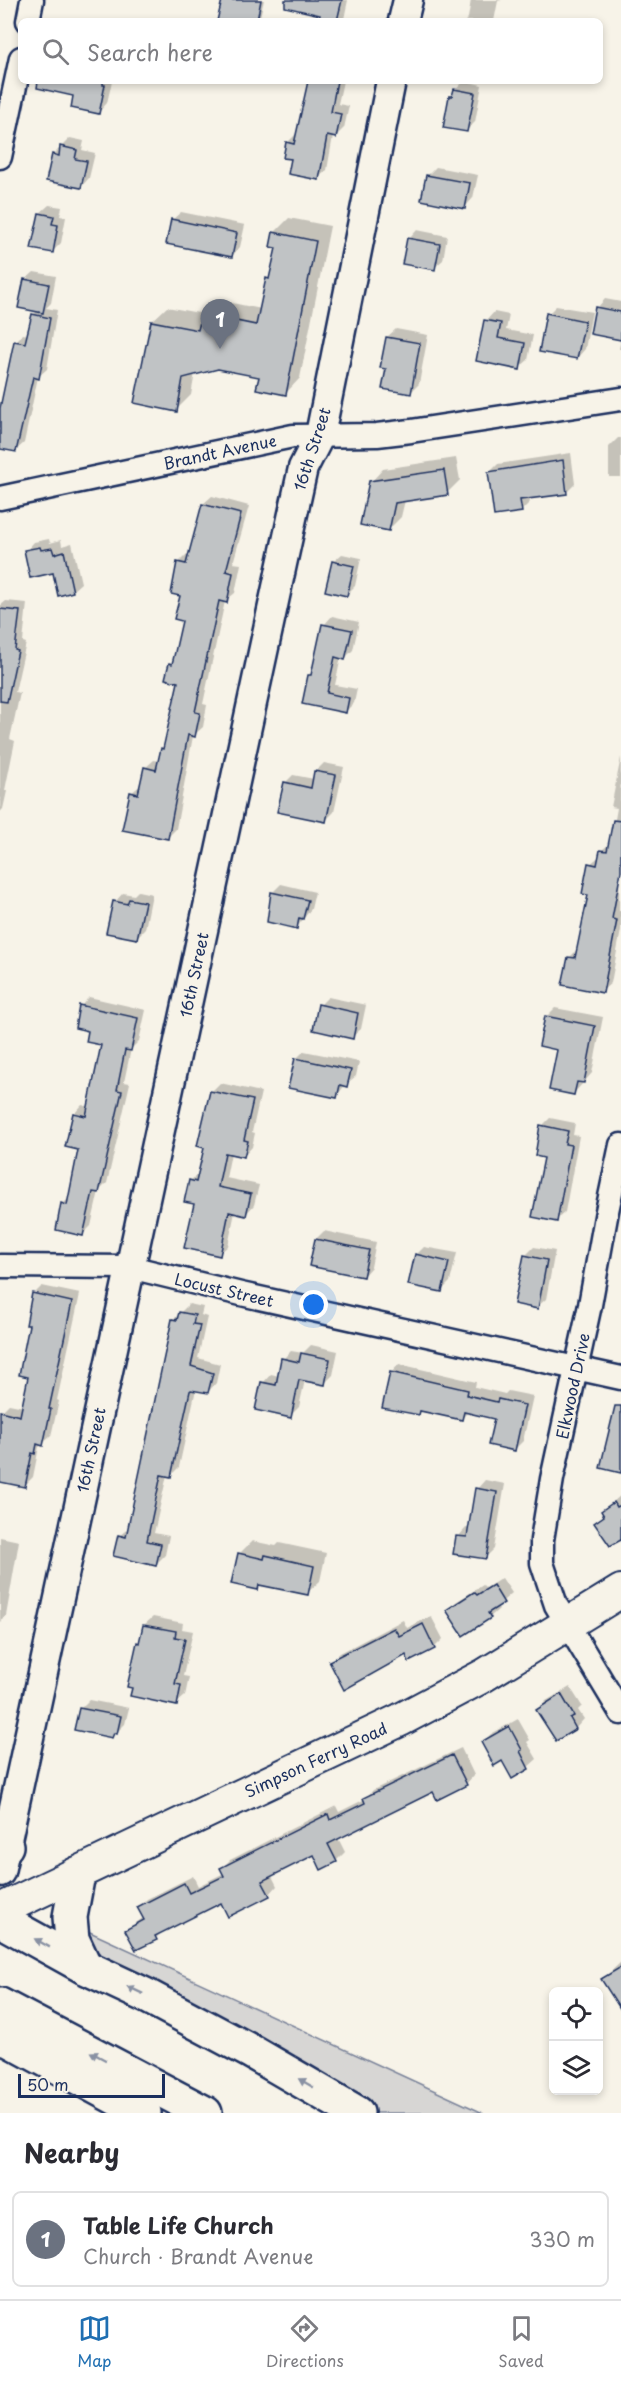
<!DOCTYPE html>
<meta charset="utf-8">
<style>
:root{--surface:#fff;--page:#f7f7f7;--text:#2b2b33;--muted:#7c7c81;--line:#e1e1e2;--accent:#1f6fb2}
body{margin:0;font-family:"Playpen Sans",sans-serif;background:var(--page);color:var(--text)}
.controls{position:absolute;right:18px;bottom:18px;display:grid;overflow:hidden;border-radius:9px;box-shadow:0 3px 9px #0003}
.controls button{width:54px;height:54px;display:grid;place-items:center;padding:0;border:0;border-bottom:2px solid var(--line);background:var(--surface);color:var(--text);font:30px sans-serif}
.scale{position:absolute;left:18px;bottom:15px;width:147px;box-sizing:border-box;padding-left:6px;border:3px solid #1b2f5e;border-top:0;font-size:16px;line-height:21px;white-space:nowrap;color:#1b2f5e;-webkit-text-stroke:4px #f7f3e8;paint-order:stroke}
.you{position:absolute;left:314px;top:1305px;width:21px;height:21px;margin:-15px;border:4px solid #fff;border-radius:50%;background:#1a73e8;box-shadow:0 0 0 9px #1a73e833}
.badge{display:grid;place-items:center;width:39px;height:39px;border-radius:50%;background:var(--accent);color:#fff;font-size:20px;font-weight:700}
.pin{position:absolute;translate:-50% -50px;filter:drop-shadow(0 2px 3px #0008)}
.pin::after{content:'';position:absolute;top:32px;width:21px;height:18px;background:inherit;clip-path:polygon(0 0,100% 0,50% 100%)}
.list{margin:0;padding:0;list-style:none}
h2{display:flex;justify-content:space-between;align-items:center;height:78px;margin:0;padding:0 24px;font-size:26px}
h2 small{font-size:20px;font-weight:400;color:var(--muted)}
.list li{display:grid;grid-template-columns:39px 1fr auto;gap:18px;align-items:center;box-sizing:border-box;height:96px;margin:0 12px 12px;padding:0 12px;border:2px solid var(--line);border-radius:9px}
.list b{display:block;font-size:22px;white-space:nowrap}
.list p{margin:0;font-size:20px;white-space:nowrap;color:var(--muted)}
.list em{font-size:20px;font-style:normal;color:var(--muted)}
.icon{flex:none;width:33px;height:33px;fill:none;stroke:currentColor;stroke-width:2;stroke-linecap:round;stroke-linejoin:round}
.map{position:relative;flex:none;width:621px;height:2113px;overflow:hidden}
.search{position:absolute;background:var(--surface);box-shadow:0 3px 9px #0003;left:18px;right:18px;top:18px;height:66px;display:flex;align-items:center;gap:15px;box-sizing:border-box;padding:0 21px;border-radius:9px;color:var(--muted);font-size:22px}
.sheet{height:186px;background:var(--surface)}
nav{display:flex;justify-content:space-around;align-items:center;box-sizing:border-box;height:84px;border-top:2px solid var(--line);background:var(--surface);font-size:16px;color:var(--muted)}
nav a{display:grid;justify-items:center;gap:3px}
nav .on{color:var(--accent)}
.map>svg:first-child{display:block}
</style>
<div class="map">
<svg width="621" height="2113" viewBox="0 0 621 2113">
<rect width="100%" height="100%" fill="#f7f3e8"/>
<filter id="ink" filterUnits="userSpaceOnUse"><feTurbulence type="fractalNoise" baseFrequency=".0167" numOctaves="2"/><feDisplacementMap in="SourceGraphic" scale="12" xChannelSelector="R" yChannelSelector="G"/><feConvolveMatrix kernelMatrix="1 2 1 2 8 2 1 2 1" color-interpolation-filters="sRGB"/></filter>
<g filter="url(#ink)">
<!-- green -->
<polygon fill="#d7d6d4" stroke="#798299" stroke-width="1.5" points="79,1927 483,2113 376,2113 352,2095 122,1971 92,1947"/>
<!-- shadow -->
<g fill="#0003">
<polygon points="223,0 264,0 259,21 226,21"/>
<polygon points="316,0 348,0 344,19 342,21 320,21 322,13"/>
<polygon points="471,0 502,0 498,1 494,21 465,21 468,18"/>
<polygon points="69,81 112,81 107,103 99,112 75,94"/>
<polygon points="309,81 343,81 338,104 349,106 344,128 336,136 333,136 327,170 318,178 293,158 287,143 296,134 298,135"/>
<polygon points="464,81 482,85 475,122 467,130 450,96"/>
<polygon points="70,138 84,141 82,150 95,153 89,178 81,187 53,155"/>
<polygon points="436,167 478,175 473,198 465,207 428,175"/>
<polygon points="49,205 62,207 60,216 66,217 61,243 52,252 40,213"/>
<polygon points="181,212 245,225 240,247 232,256 172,220"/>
<polygon points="289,218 330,226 300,378 286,393 260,376 218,367 195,373 191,395 176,410 152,321 167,307 204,314 218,300 261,309 278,247 274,233"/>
<polygon points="417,230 447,236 443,260 434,268 409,239"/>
<polygon points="34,272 56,276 51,303 46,308 57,310 47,369 38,377 24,443 15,451 0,448 0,410 15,342 23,334 29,335 33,315 38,310 25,280"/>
<polygon points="605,299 621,302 621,349 619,349 621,339 597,308"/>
<polygon points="556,306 592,312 585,349 577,358 548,314"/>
<polygon points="494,312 509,315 506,330 533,335 528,360 519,368 486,321"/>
<polygon points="396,329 428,335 419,384 410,393 388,368 387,337"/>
<polygon points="618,438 621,438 621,477 609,477 609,447"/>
<polygon points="571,453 575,484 567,492 529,498 530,502 521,511 490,472 498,464"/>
<polygon points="456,458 460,480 447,493 405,500 401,517 388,530 371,482 383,469"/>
<polygon points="212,496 249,506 233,563 241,564 235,593 225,601 203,704 207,705 203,727 193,736 176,829 167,838 131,793 141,785 145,768 154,760 160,761 163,749 165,746 180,681 170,664 175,659 184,619 179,562 187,554 190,555 203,504"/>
<polygon points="49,539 50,543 61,540 62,546 72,543 81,583 72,591 54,571 26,551 34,542"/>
<polygon points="342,554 361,558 355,586 347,594 333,562"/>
<polygon points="6,601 27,603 23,642 26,643 15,692 20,693 10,739 15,741 5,790 7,791 3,809 0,812 0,606"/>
<polygon points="332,616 359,622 353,650 345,658 341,657 335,685 357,689 354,703 345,712 309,676 313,671 324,625"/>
<polygon points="621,757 619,911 621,911 621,930 611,983 602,991 569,958 578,949 590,894 590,864 600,856 601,851 611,842 617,808 611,807"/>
<polygon points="324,763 344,767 334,812 326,820 285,783 293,775 314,779 316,771"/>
<polygon points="281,884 315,892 311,909 297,927 272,893"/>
<polygon points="138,891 152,894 145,929 136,938 115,902 123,893 134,895"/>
<polygon points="89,997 146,1010 139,1041 131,1049 124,1082 130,1083 107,1183 99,1191 91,1226 83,1234 63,1204 70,1197 80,1149 74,1114 82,1105 90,1107 103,1044 90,1029 81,1006"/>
<polygon points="328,997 366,1005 361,1029 352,1037 320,1005"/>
<polygon points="555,1008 603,1017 592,1073 574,1093 547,1016"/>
<polygon points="304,1051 359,1062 356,1076 345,1085 336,1097 296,1059"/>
<polygon points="220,1083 261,1092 252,1132 255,1133 252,1147 244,1156 231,1153 226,1178 259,1185 254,1205 246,1214 235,1212 228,1246 219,1254 195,1203 190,1181 199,1173 206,1146 211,1092"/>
<polygon points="550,1118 575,1123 573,1135 579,1136 565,1212 556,1220 542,1126"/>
<polygon points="324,1231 376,1242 371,1267 363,1276 316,1239"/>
<polygon points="424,1247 457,1253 450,1282 442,1290 416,1255"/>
<polygon points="534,1247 555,1251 546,1299 537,1307 525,1256"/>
<polygon points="42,1286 80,1294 57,1400 59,1401 51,1436 39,1447 33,1477 24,1486 0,1481 0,1416 1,1412 9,1404 24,1407 30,1376 34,1294"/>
<polygon points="189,1304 203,1307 201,1315 207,1317 198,1358 220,1364 216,1383 208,1392 196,1389 179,1467 170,1476 167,1475 154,1533 169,1536 165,1555 156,1564 119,1536 130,1527 173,1320"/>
<polygon points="311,1345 338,1351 333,1375 324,1384 305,1380 299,1407 290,1416 263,1383 271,1374 279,1376 283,1359 291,1351 303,1353"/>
<polygon points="399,1364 476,1382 475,1387 505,1394 508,1391 533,1396 523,1441 515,1449 495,1418 468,1412 461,1419 422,1410 419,1414 391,1373"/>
<polygon points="485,1480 505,1484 494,1549 485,1558 458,1537 466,1528 470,1529 477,1489"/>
<polygon points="621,1495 621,1537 596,1523 605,1514 603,1511"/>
<polygon points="0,1537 19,1541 6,1616 0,1622"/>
<polygon points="252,1541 276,1546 279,1543 326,1553 320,1581 307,1593 261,1584 257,1588 239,1554"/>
<polygon points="502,1578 512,1593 497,1606 499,1609 490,1617 448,1610 456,1602 483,1585 486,1588"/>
<polygon points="431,1616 443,1639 434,1648 331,1661 340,1653 403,1620 407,1628"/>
<polygon points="153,1617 183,1623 182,1629 193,1631 183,1676 189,1677 185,1696 176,1704 138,1643 141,1640 144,1625"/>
<polygon points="570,1687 582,1706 578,1710 584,1719 576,1728 556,1739 538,1710 546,1701"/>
<polygon points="89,1700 129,1708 125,1724 112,1737 80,1709"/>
<polygon points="518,1719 530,1740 527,1742 537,1759 528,1767 513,1777 503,1759 483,1742 491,1734"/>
<polygon points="461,1748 474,1775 466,1784 434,1790 338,1838 345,1852 336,1861 315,1853 271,1874 277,1886 269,1895 222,1901 164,1930 156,1938 127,1930 144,1917 139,1907 147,1899 193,1876 198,1886 224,1873 222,1868 230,1860 336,1806 339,1812 365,1799 373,1790"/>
<polygon points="621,1962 621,2007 603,1979"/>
</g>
<!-- building -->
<g fill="#c0c3c5" stroke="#1b2f5e" stroke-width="1.5">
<polygon points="222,0 261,0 257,21 217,21"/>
<polygon points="285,0 342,0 337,21 318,21 320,15 285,7"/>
<polygon points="38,81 103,81 103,85 105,85 99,114 71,108 73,96 37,88"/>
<polygon points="308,81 337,81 331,112 341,114 336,138 327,136 319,180 288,174 291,159 283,158 286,142 294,144"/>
<polygon points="454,89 475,93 467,132 443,128 449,96 452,96"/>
<polygon points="60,146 77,150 75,159 87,161 81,188 46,181 52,154 59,156"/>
<polygon points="426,175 470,183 465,209 421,200"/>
<polygon points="39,213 54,216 52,224 58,225 53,253 31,249"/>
<polygon points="171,219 237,233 232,257 166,244"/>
<polygon points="273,232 316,241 286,395 256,389 259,377 218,369 183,378 177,412 134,403 151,321 198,330 202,314 256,325 266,278 269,279 276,248 270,247"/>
<polygon points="407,238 440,244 435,270 402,264"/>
<polygon points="24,279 49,284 43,313 18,308"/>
<polygon points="595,307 621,312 621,340 590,334"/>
<polygon points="546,313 585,321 577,359 539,352"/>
<polygon points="32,314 50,318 39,379 33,377 16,452 0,449 0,408 14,341 25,343"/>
<polygon points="484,320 501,323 498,338 525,343 520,370 476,361"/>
<polygon points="386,337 420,343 411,394 382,389 386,369 380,368"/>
<polygon points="563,460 567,494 520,500 522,512 494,516 488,472"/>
<polygon points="444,470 448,495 395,503 389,531 360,525 369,481"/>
<polygon points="202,504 241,514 226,571 233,573 227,603 219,601 195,712 200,713 195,737 188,735 168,839 122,830 130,792 138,794 144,767 156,770 161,748 163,749 178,682 165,679 169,663 172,664 175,652 182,621 174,619 180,596 171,594 177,562 186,564"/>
<polygon points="40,547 41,550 52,548 54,554 64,551 73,592 58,596 53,573 30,578 24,550"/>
<polygon points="332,561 354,566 347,596 325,591"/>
<polygon points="0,609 20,611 15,650 18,651 7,702 0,701"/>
<polygon points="322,624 352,630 345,660 335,657 327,693 349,698 346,713 302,704 308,675 311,675"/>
<polygon points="314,771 336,775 326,822 277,812 284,782 311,788"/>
<polygon points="613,820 621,821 621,871 612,919 617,920 603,993 562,985 568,957 575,958 588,895 582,894 588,863 597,865 600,850 607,851"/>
<polygon points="271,892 308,900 303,919 299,918 297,929 267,922"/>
<polygon points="129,899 145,902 137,939 106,933 113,901 127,904"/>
<polygon points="318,1004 358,1013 353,1039 313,1030"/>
<polygon points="79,1005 138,1018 131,1051 125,1050 117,1090 122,1091 99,1193 93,1192 83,1236 56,1230 61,1203 67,1205 78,1150 65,1147 73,1113 86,1116 101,1045 86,1042 88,1031 75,1028"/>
<polygon points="545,1016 595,1026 584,1083 577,1082 574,1095 549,1090 557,1050 539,1046"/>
<polygon points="295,1058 351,1070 347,1087 340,1085 337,1098 288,1088"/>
<polygon points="210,1091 253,1100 244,1140 248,1141 244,1157 225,1153 218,1187 251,1194 246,1216 229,1212 220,1256 184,1248 194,1204 184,1202 189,1180 196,1182 204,1148 197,1146"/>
<polygon points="540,1125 568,1131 565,1144 571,1145 557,1222 532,1217 544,1158 535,1156"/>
<polygon points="315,1239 369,1250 363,1277 309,1266"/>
<polygon points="415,1254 449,1262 442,1292 408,1285"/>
<polygon points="524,1255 547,1260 538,1309 514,1304"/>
<polygon points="32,1293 72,1302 49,1409 51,1409 43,1446 37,1444 35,1454 32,1453 25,1487 0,1482 0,1411 20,1416 28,1377 19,1375 29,1325 26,1325"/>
<polygon points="179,1312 195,1315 193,1324 200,1325 191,1366 213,1373 208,1393 191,1390 190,1391 171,1477 161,1475 147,1541 161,1544 156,1566 113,1556 118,1535 126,1537 172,1319 177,1320"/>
<polygon points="301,1353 330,1359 325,1385 299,1380 291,1418 255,1410 261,1382 276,1385 281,1358 299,1362"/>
<polygon points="390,1372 468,1390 467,1395 497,1402 498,1399 525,1405 515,1451 488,1445 494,1419 464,1412 462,1420 420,1411 419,1415 382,1408"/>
<polygon points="615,1406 621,1406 621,1473 600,1468"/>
<polygon points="475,1488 497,1492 486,1559 453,1554 456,1536 467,1537"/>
<polygon points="614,1502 617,1507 621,1505 621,1540 610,1546 594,1523 604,1516 601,1511"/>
<polygon points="238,1553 264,1559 265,1555 314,1566 308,1595 259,1585 258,1590 231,1584"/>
<polygon points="493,1585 504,1603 488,1613 491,1618 463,1636 446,1610 474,1592 477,1595"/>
<polygon points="423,1624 435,1649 409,1662 406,1655 344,1690 329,1661 394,1628 399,1636"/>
<polygon points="143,1625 176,1631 175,1637 185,1639 175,1684 181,1685 177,1706 130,1696 132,1688 127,1687 137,1642 139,1643"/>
<polygon points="561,1694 574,1716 570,1718 576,1729 556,1741 536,1710"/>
<polygon points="79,1708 121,1716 117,1734 114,1733 112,1738 74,1730"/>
<polygon points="509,1726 522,1750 520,1751 529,1769 512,1779 502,1761 494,1766 481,1742"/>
<polygon points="452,1755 467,1785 437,1800 433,1792 328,1844 337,1862 321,1870 314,1855 262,1881 270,1896 228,1917 221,1903 155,1936 157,1940 136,1950 125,1930 144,1920 137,1907 184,1883 189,1893 224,1876 220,1868 328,1814 330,1820 365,1803 363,1798"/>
<polygon points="621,1967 621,2010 601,1979"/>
</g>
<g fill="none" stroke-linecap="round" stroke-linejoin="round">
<!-- minor casing -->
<g stroke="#1b2f5e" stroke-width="27">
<g id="minor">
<polyline points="28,21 32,0"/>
<polyline points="0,157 21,58"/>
<polyline points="0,498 293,436 377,435 411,431 621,399"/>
<polyline points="621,1145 607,1211 590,1305 552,1479 542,1540 542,1563 556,1605 621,1713"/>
<polyline points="0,1266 130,1267 241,1294 621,1378"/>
</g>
</g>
<!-- tertiary casing -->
<g stroke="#1b2f5e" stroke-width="33">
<g id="tertiary">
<polyline points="403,21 408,0"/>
<polyline points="0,1872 282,564 303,468 320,435 391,81"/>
</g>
</g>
<!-- secondary casing -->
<g stroke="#1b2f5e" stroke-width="36">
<polyline id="secondary" points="0,1910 400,1720 483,1676 621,1591"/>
</g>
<!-- motorway casing -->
<g stroke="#1b2f5e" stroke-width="38">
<g id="motorway">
<polyline points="0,1850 6,1846"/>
<polyline points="78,1874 70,1917 72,1939 85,1967"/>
<polyline points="0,1920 85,1967 147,1996 252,2052 357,2113"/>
<polyline points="0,2005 205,2113"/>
<polyline points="0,2035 144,2113"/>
</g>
</g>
<!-- minor -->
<use href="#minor" stroke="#f7f3e8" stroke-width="22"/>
<!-- tertiary -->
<use href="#tertiary" stroke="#f7f3e8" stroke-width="28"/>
<!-- secondary -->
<use href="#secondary" stroke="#f7f3e8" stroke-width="32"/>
<!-- motorway -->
<use href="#motorway" stroke="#f7f3e8" stroke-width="33"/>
</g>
<!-- one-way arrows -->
<defs><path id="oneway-solid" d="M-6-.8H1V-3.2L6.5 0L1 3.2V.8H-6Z" transform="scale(1.5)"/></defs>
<g fill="#8991a3">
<use href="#oneway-solid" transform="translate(42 1943) rotate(-151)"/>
<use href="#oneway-solid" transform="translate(135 1990) rotate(-155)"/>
<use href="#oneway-solid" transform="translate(98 2056) rotate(-152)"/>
<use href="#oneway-solid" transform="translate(306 2083) rotate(-150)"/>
</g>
</g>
<g text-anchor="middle" stroke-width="5" stroke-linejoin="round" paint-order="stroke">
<!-- street labels -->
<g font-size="16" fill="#1b2f5e" stroke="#f7f3e8">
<text transform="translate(312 449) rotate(-72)" y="6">16th Street</text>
<text transform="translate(220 452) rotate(-12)" y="6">Brandt Avenue</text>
<text transform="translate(194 975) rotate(-78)" y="6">16th Street</text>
<text transform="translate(224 1290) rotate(13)" y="6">Locust Street</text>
<text transform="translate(573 1386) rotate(-78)" y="6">Elkwood Drive</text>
<text transform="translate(91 1450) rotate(-78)" y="6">16th Street</text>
<text transform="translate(316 1760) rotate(-25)" y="6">Simpson Ferry Road</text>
</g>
</g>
</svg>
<div class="controls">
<button><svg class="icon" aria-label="locate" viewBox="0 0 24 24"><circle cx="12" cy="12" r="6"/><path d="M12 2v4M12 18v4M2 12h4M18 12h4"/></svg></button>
<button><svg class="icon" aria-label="layers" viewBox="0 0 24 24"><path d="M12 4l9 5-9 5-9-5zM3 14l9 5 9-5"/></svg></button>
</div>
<div class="scale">50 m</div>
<div class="you"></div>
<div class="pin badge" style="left:220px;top:349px;background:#6b7280">1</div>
<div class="search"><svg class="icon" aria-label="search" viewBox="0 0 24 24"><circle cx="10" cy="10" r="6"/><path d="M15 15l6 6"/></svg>Search here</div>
</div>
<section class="sheet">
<h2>Nearby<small></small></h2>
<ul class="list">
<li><span class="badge" style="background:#6b7280">1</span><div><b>Table Life Church</b><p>Church · Brandt Avenue</p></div><em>330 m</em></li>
</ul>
</section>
<nav>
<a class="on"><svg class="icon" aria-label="map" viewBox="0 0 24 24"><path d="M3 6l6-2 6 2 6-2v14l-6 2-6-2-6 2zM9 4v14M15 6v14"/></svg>Map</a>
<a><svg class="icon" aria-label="directions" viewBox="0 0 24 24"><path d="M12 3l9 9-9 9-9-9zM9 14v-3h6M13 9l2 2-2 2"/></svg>Directions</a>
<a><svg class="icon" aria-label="saved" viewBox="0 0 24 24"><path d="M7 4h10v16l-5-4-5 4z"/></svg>Saved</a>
</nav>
